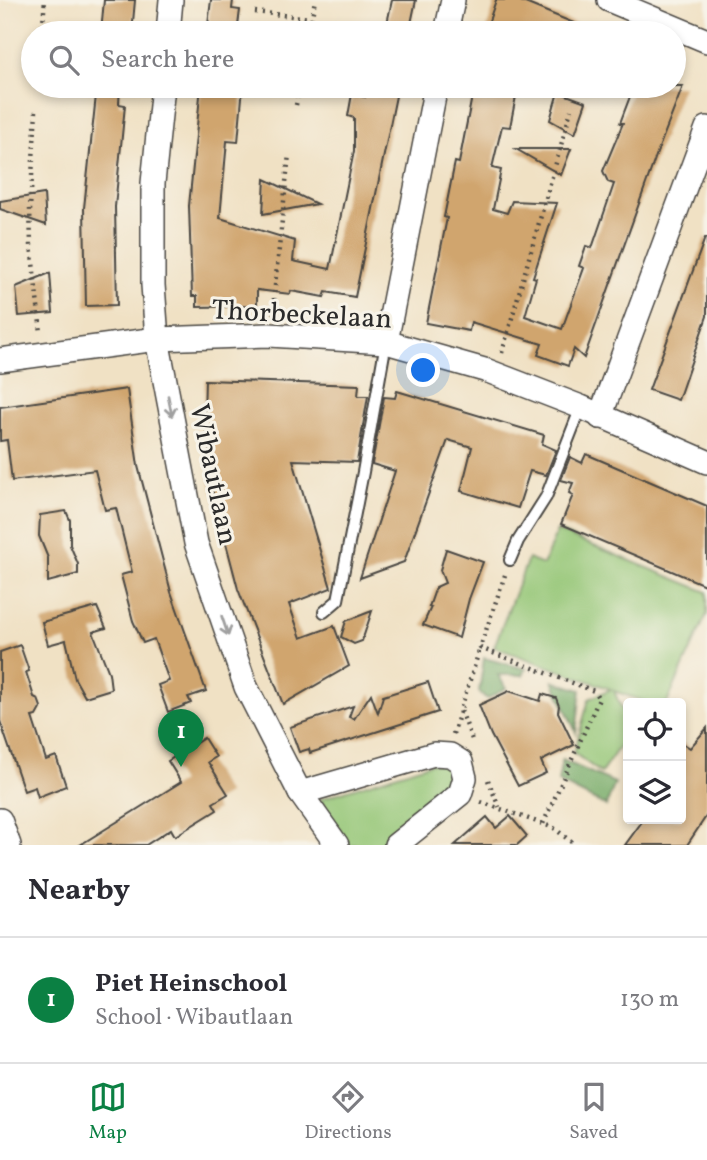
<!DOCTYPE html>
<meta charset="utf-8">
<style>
:root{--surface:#fff;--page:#f2f2f3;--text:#2b2b33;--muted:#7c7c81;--line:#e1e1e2;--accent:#0b8043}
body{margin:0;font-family:Vollkorn,serif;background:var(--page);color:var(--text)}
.controls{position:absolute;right:21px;bottom:21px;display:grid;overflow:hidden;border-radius:7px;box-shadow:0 4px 10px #0003}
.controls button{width:63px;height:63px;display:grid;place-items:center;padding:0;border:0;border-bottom:2px solid var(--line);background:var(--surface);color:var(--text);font:35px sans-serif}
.you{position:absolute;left:424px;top:371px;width:24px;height:24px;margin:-18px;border:5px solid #fff;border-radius:50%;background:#1a73e8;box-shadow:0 0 0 10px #1a73e833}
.badge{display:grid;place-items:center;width:46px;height:46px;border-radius:50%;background:var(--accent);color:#fff;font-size:23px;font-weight:700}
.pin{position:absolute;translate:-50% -58px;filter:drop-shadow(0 2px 4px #0008)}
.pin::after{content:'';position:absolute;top:37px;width:24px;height:21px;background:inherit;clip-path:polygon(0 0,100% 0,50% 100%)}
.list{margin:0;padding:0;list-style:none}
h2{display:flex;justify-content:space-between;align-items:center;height:91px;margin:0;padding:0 28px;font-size:30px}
h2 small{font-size:23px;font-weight:400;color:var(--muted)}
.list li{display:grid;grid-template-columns:46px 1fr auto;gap:21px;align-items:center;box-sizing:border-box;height:126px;padding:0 28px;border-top:2px solid var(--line)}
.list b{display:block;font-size:26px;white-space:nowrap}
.list p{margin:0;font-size:23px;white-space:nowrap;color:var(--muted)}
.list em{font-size:23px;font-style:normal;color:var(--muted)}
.icon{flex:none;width:38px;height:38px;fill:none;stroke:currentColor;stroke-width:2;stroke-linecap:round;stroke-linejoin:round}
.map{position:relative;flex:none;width:707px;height:845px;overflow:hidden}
.search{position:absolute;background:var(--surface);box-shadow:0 4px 10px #0003;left:21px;right:21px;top:21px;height:77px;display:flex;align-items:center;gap:18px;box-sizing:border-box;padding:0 24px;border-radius:38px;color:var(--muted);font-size:26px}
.sheet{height:217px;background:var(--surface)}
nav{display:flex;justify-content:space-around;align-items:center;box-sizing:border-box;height:98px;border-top:2px solid var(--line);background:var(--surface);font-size:19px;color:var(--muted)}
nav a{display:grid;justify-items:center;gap:4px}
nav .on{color:var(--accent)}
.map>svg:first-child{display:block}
</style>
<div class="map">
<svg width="707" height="845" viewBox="0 0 707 845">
<rect width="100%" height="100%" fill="#f7f3e8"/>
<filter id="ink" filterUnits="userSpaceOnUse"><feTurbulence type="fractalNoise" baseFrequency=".0143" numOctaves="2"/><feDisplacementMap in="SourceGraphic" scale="14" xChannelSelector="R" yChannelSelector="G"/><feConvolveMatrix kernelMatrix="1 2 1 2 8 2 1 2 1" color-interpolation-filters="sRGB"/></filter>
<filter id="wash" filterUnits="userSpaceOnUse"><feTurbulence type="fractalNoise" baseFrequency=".00686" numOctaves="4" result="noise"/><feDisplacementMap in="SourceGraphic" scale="28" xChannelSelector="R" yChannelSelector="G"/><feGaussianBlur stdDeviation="1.57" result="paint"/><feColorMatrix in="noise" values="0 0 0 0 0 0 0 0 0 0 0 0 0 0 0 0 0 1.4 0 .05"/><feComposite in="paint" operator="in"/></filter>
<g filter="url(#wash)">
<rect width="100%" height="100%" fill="#f0e1c4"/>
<!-- green -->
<g fill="#94c676" stroke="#607850" stroke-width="2">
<polygon points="557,531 707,592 707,614 667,703 649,703 614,691 628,723 628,734 601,773 574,753 589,699 611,689 494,647 528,559 543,565"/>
<polygon points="432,763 448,766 456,778 445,796 383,845 348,845 320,799"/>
</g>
<!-- forest -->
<g fill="#77ab67" stroke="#516b49" stroke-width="2">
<polygon points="484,658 526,669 523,675 498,675 506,688 487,699 479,692"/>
<polygon points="553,681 581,690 576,732"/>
<polygon points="562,760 615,783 606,806 558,782"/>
</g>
<g id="blocks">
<!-- building -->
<g fill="#d0a56e">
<polygon points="104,0 135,0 132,33 101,33"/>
<polygon points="211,0 233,0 232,9 240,10 237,33 207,33"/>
<polygon points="392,0 416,0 409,33 385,33"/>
<polygon points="496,0 518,0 598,33 485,33"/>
<polygon points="97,86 120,86 119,104 125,105 115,207 117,305 86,306 84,208"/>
<polygon points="201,86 243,86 238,142 227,141 220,218 295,241 293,261 330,269 354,151 354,118 348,116 352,94 365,97 367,86 398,86 355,297 326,292 324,297 291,291 290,294 257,290 257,306 197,307 197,296 192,296 189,206"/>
<polygon points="474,86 518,86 510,127 502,126 492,168 501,170 493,209 507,213 512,201 557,203 533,277 536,278 525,316 562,329 584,268 579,266 586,246 592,248 614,184 608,182 603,171 623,123 620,123 634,86 683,86 657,153 584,358 574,349 568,366 538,355 542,344 471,322 469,331 426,323 447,218 444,217 455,162 459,163"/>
<polygon points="558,92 586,102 575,134 550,120"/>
<polygon points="516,149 571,149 561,175"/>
<polygon points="265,179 317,204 263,214"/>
<polygon points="44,194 46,225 0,209 0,201"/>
<polygon points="705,238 707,238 707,316 678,400 649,390"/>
<polygon points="50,273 53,313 19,316 16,287"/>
<polygon points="205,380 359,385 358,396 368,396 357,462 293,460 331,588 289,604 301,638 334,626 349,666 283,704 238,589 210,482 210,478 214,477 204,416"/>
<polygon points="127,389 138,466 171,592 206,691 188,697 191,703 168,712 158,685 169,681 154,639 143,643 133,621 121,575 132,572 116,508 105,510 95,470 12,481 7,440 0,441 0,407"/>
<polygon points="397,391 544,435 542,444 556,450 546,475 530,471 518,508 461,491 472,447 448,440 404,562 360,578 395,471 372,464 384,397 395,398"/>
<polygon points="586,454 707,506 707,586 561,524 573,495 569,493 573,483 561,480 570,457 582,463"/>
<polygon points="66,511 70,520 70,545 78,564 78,574 48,582 48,558 39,536 40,515"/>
<polygon points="446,549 483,562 469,599 459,638 423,625 431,607 429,607 436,587 445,583 440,570"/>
<polygon points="97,607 106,628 93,632 109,673 111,689 85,697 75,679 66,640 48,645 42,622"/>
<polygon points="372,611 362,641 354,644 341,637 346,621"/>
<polygon points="20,645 29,671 26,672 34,697 38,699 41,707 36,716 32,717 46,760 56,756 66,786 38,797 35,787 24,791 0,721 0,652"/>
<polygon points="428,682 438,712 310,753 309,749 299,752 290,727 353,706 349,717 354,719 371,694 378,713 383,696"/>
<polygon points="509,691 540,701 542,694 556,698 559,706 558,712 574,745 541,761 546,773 518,786 491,735 479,705"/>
<polygon points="707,728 707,815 687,845 625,845 644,819 681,819 681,742 690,748"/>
<polygon points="204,738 216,757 208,762 228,794 213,803 217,810 175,836 171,829 146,845 80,845 181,782 168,761"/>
<polygon points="510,816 527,836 517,845 455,845 487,817 496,828"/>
</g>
</g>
</g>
<g filter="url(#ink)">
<use href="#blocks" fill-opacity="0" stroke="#494642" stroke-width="2"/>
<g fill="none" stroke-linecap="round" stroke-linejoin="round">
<!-- service casing -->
<g stroke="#494642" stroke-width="14">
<g id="service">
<polyline points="510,560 518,541 546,497 581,407"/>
<polyline points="324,612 338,600 363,472 386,342"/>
</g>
</g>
<!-- minor casing -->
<g stroke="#494642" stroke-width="26">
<g id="minor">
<polyline points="609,0 707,41"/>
<polyline points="168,33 171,0"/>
<polyline points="446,33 453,0"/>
<polyline points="163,86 153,183 153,285 157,339 196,543 246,687 300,793 337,845"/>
<polyline points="386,342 436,86"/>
<polyline points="0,360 157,339 269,335 386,342 488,371 581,407 707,462"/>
<polyline points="600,417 707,128"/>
<polyline points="300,793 434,754 450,755 461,762 465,778 460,794 396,845"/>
<polyline points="0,820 9,845"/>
</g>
</g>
<!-- path -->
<g stroke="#494642" stroke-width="4.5" stroke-dasharray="2 5" stroke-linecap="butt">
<polyline points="255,12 311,18"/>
<polyline points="42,33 45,0"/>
<polyline points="309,33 315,0"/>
<polyline points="296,105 300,86"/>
<polyline points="36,111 30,208 31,245 41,333"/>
<polyline points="274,314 274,295 289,154"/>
<polyline points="502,353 571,110"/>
<polyline points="505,575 480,648 594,691 599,699 543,824"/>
<polyline points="461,711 473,742"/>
<polyline points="453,734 480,648"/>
<polyline points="488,780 499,807"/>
<polyline points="481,802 554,828 575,845"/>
</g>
<!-- service -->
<use href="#service" stroke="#fff" stroke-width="10"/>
<!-- minor -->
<use href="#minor" stroke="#fff" stroke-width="23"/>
</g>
<!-- one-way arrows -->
<defs><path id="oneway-shaft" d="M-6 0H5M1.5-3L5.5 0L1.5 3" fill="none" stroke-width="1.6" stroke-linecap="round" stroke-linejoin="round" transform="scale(1.75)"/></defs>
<g stroke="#a0a0a0">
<use href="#oneway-shaft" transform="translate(170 406) rotate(79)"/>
<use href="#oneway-shaft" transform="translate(225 626) rotate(71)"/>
</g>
</g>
<g text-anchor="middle" stroke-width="6" stroke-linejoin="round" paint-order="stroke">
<!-- street labels -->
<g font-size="28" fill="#2b2b2b" stroke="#f7f3e8">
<text transform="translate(302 313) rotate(3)" y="10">Thorbeckelaan</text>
<text transform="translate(215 474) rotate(78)" y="10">Wibautlaan</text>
</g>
</g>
</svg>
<div class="controls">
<button><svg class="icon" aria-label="locate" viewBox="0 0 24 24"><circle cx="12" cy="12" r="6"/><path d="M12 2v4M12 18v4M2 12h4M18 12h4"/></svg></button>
<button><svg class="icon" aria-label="layers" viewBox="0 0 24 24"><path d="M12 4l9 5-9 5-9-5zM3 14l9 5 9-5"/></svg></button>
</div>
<div class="you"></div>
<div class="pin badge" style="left:181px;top:767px">1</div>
<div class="search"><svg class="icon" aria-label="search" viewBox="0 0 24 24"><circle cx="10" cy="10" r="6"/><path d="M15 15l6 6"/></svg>Search here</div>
</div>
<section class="sheet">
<h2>Nearby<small></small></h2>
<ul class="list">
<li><span class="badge">1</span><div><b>Piet Heinschool</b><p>School · Wibautlaan</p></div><em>130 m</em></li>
</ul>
</section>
<nav>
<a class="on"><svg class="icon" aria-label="map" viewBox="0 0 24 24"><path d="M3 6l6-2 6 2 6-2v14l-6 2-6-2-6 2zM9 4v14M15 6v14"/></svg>Map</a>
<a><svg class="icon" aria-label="directions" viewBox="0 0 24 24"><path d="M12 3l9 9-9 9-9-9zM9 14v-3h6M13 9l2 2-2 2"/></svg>Directions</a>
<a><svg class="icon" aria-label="saved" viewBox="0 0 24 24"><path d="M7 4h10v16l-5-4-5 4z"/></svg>Saved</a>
</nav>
